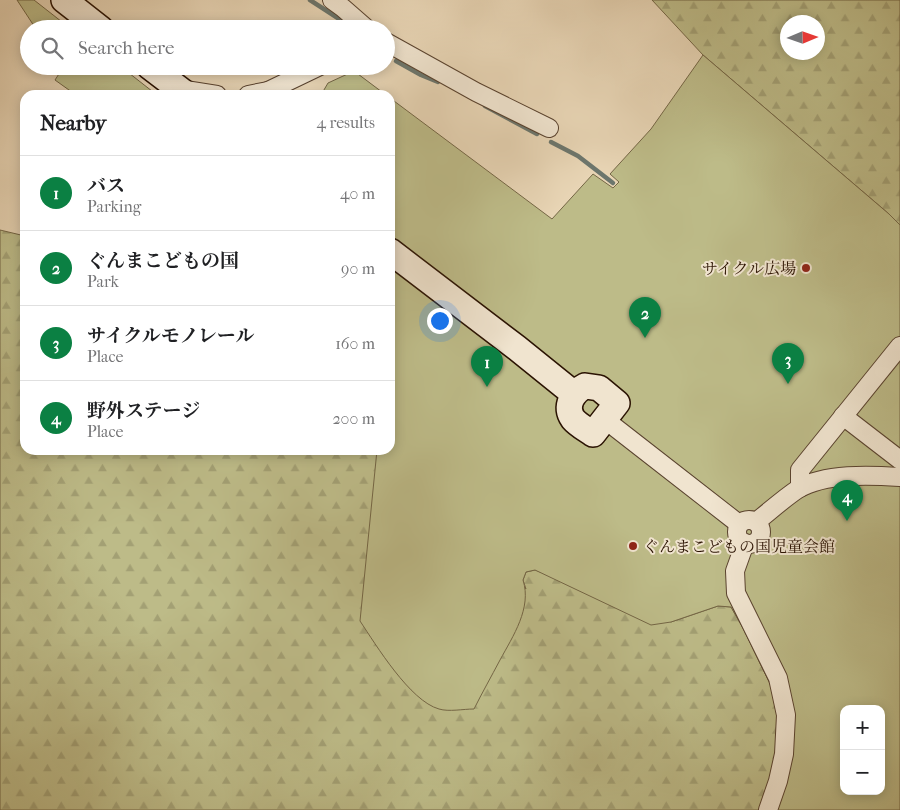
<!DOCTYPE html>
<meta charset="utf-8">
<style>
:root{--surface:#fff;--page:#f2f2f2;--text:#202124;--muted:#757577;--line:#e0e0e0;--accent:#0b8043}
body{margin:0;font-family:"IM FELL French Canon","Noto Serif JP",serif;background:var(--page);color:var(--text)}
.controls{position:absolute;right:15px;bottom:15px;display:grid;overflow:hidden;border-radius:10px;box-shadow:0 2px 12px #0003}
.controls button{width:45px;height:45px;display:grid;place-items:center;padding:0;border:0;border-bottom:1px solid var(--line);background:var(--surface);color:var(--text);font:25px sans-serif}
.compass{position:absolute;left:780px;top:15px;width:45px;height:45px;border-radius:50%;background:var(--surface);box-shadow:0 2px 12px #0003;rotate:88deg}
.you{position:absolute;left:439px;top:320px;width:18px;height:18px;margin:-12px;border:4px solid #fff;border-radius:50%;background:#1a73e8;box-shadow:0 0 0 8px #1a73e833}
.badge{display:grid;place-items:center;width:32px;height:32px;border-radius:50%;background:var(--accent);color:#fff;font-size:16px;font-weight:700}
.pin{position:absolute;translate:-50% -41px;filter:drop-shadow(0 1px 2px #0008)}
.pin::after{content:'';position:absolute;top:26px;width:18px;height:15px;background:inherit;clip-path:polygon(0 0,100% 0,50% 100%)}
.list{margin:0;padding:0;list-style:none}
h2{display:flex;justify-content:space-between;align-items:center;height:65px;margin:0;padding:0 20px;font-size:21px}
h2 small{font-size:16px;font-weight:400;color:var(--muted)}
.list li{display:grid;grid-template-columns:32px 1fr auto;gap:15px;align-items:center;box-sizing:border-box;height:75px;padding:0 20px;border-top:1px solid var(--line)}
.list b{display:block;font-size:19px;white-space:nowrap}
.list p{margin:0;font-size:16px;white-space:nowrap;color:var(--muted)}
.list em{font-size:16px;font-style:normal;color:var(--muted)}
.icon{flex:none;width:28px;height:28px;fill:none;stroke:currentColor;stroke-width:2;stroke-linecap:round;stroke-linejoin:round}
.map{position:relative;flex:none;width:900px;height:810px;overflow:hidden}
.search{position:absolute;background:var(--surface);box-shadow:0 2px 12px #0003;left:20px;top:20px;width:375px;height:55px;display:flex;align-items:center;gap:12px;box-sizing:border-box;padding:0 18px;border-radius:28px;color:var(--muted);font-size:19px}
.panel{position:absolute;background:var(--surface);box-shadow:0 2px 12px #0003;left:20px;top:90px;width:375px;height:365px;border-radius:15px}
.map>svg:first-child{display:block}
</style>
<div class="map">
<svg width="900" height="810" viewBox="0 0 900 810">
<defs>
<pattern id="forest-firs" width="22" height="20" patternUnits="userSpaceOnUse" patternTransform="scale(1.25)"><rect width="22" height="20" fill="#bdbb88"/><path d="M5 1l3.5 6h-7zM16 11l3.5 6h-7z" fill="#a3a074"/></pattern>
</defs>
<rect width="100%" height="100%" fill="#e8d5b5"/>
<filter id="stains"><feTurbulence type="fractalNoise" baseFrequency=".004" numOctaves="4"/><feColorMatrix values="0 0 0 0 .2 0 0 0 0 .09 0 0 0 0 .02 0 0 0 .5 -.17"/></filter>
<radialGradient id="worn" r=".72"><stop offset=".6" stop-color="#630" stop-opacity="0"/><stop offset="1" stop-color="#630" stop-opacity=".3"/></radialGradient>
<!-- forest -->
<g fill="url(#forest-firs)" stroke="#746645" fill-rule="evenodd">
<path d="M 652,0 L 900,0 L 900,225 L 889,214 L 703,55 ZM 788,22 L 818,22 L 818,52 L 788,52 Z"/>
<polygon points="0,230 25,236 25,450 386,450 526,589 523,580 526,572 535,570 671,622 718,606 731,607 743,628 774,692 780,737 767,788 759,810 0,810"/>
</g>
<!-- green -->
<g fill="#bdbb88" stroke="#746645" fill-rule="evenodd">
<polygon points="17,0 34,0 71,29 36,29"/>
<path d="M 703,55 L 889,214 L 900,225 L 900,810 L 759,810 L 767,788 L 780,737 L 774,692 L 743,628 L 731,607 L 718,606 L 671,622 L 651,625 L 535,570 L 526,572 L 523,580 C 532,608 513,636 500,660 C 491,677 482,693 474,709 C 463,709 449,712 439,709 C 410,701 376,645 360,621 L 377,450 L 390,450 L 390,98 L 552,219 L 593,174 L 613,188 L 619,182 L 610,174 L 651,129 ZM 844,709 L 881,709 L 881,791 L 844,791 Z"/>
<polygon points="64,66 120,66 157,95 76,95 55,80"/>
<polygon points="354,71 386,95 321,95 328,83"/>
</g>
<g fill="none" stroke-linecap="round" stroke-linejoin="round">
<!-- stream -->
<g stroke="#6c766d" stroke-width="4.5">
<polyline points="310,0 347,24"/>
<polyline points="396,61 421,75 438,82"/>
<polyline points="485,106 537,134"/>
<polyline points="551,142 578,156 613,183"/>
</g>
<!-- street casing -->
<g stroke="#5a432f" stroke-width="20">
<g id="street">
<polyline points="332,0 343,8 367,29"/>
<polyline points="386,42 476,92 549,128"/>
<polyline points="179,89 217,95"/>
<polyline points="268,91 320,66"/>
<polyline points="248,95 268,91 261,95"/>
<polyline points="843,416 900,460"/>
<polyline points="612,425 739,524"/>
<polyline points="800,488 800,470 900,346"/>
<circle cx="749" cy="532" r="12"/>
<path d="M 756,522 C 770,511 783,499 798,489 C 825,473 870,475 900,477"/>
<polyline points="745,543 735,571 736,593 778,678 786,715 784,754 778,781 768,810"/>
</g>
</g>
<!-- secondary casing -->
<g stroke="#2a1202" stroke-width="28">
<g id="secondary">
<polyline points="64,0 101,29"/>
<polyline points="149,66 187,95"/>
<polyline points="390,251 517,348 574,394"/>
<path d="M 585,386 L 599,388 L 617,403 L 593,434 C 586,429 578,425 573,419 C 564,406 573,392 585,386 Z"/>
</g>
</g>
<!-- street -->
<use href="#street" stroke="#f0e4cf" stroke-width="18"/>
<!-- secondary -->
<use href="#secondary" stroke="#f0e4cf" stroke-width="25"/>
</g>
<!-- markers -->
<g fill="#8f2418" stroke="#f0e4cf" stroke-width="2">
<circle cx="806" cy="268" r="5"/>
<circle cx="633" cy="546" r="5"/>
</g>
<g text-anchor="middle" stroke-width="4" stroke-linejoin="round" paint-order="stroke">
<!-- poi labels -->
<g font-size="16" fill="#2a1202" stroke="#f0e4cf" text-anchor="end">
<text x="796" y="274">サイクル広場</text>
<text x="643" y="552" text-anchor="start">ぐんまこどもの国児童会館</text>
</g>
</g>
<rect width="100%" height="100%" filter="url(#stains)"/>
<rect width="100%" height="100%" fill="url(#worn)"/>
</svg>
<div class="controls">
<button>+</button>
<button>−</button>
</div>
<svg class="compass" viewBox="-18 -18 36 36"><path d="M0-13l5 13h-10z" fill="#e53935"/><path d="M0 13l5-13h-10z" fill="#757577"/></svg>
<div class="you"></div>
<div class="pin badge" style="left:487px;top:387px">1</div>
<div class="pin badge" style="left:645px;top:338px">2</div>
<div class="pin badge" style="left:788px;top:384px">3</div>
<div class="pin badge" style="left:847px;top:521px">4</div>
<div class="search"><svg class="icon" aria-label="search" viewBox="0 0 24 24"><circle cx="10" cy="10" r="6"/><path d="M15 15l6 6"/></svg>Search here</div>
<section class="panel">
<h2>Nearby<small>4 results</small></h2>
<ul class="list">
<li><span class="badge">1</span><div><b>バス</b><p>Parking</p></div><em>40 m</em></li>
<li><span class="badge">2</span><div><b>ぐんまこどもの国</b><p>Park</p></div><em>90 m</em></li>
<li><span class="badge">3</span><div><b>サイクルモノレール</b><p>Place</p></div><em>160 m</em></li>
<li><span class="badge">4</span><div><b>野外ステージ</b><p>Place</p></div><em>200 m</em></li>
</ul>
</section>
</div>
